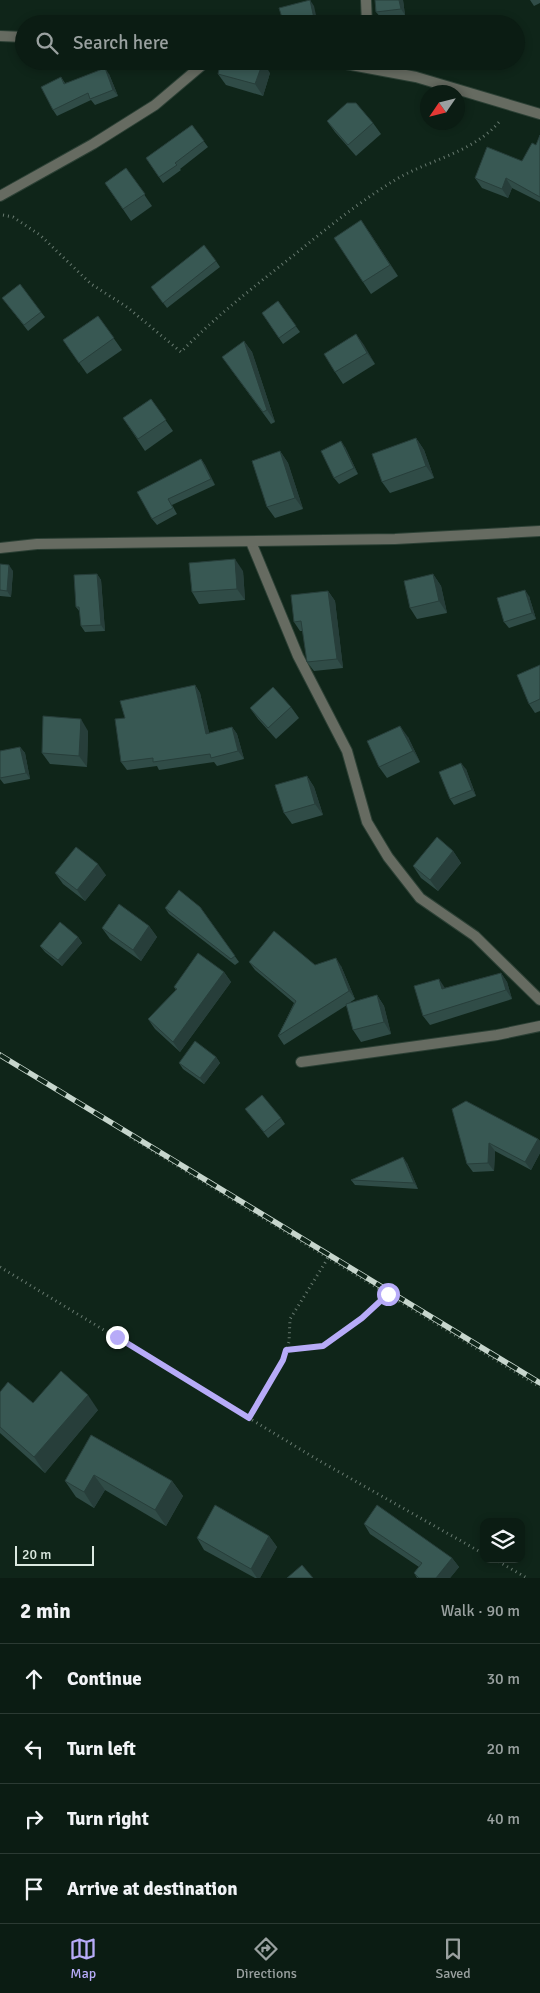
<!DOCTYPE html>
<meta charset="utf-8">
<style>
:root{--surface:#0b1c13;--page:#14251c;--text:#f1f3f6;--muted:#9aa1a0;--line:#2b3a33;--accent:#b7abf8}
body{margin:0;font-family:Signika,sans-serif;background:var(--page);color:var(--text)}
.controls{position:absolute;right:15px;bottom:15px;display:grid;overflow:hidden;border-radius:10px;box-shadow:0 2px 8px #0003}
.controls button{width:45px;height:45px;display:grid;place-items:center;padding:0;border:0;border-bottom:1px solid var(--line);background:var(--surface);color:var(--text);font:25px sans-serif}
.compass{position:absolute;left:420px;top:85px;width:45px;height:45px;border-radius:50%;background:var(--surface);box-shadow:0 2px 8px #0003;rotate:235deg}
.scale{position:absolute;left:15px;bottom:12px;width:79px;box-sizing:border-box;padding-left:5px;border:2px solid #dbe9e0;border-top:0;font-size:14px;line-height:18px;white-space:nowrap;color:#dbe9e0;-webkit-text-stroke:4px #0f2519;paint-order:stroke}
.stop{position:absolute;width:15px;height:15px;margin:-11px;border:4px solid #b7abf8;border-radius:50%;background:#fff}
.stop.end{background:#b7abf8;border-color:#fff;box-shadow:0 1px 5px #0008}
.list{margin:0;padding:0;list-style:none}
h2{display:flex;justify-content:space-between;align-items:center;height:65px;margin:0;padding:0 20px;font-size:21px}
h2 small{font-size:16px;font-weight:400;color:var(--muted)}
.list li{display:grid;grid-template-columns:32px 1fr auto;gap:15px;align-items:center;box-sizing:border-box;height:70px;padding:0 20px;border-top:1px solid var(--line)}
.list b{display:block;font-size:19px;white-space:nowrap}
.list em{font-size:16px;font-style:normal;color:var(--muted)}
.icon{flex:none;width:28px;height:28px;fill:none;stroke:currentColor;stroke-width:2;stroke-linecap:round;stroke-linejoin:round}
.map{position:relative;flex:none;width:540px;height:1578px;overflow:hidden}
.search{position:absolute;background:var(--surface);box-shadow:0 2px 8px #0003;left:15px;right:15px;top:15px;height:55px;display:flex;align-items:center;gap:12px;box-sizing:border-box;padding:0 18px;border-radius:28px;color:var(--muted);font-size:19px}
.sheet{height:345px;background:var(--surface)}
nav{display:flex;justify-content:space-around;align-items:center;box-sizing:border-box;height:70px;border-top:1px solid var(--line);background:var(--surface);font-size:14px;color:var(--muted)}
nav a{display:grid;justify-items:center;gap:2px}
nav .on{color:var(--accent)}
.map>svg:first-child{display:block}
</style>
<div class="map">
<svg width="540" height="1578" viewBox="0 0 540 1578">
<rect width="100%" height="100%" fill="#0f2519"/>
<g fill="none" stroke-linecap="round" stroke-linejoin="round">
<!-- street casing -->
<g stroke="#2c4035" stroke-width="12">
<g id="street">
<polyline points="366,0 367,24"/>
<polyline points="0,36 24,37"/>
<polyline points="330,61 416,77 540,114"/>
<polyline points="0,196 93,144 155,105 207,61"/>
<polyline points="251,542 298,656 347,751 367,822 388,857 420,898 475,936 540,1000"/>
<polyline points="0,548 37,544 395,539 540,531"/>
<polyline points="301,1062 497,1035 540,1026"/>
</g>
</g>
<!-- path -->
<g stroke="#687a70" stroke-width="3" stroke-dasharray="1 4" stroke-linecap="butt">
<path d="M 3,215 L 13,217 L 40,235 L 91,284 L 127,307 L 181,352 C 216,316 255,286 294,255 C 326,229 359,202 395,180 C 430,159 473,153 500,121"/>
<polyline points="130,1137 540,1387"/>
<polyline points="0,1267 318,1460 484,1554"/>
<polyline points="286,1350 323,1346 362,1317 388,1294"/>
<polyline points="249,1418 283,1360 289,1342 290,1319 328,1258"/>
<polyline points="494,1559 527,1578"/>
</g>
<!-- street -->
<use href="#street" stroke="#666b61" stroke-width="10"/>
<!-- rail casing -->
<g stroke="#c6d5cc" stroke-width="5.5">
<polyline id="rail" points="0,1055 540,1383"/>
</g>
<!-- rail -->
<use href="#rail" stroke="#0f2519" stroke-width="4" stroke-dasharray="11" stroke-linecap="butt"/>
</g>
<!-- wall -->
<g fill="#304c47">
<polygon points="375,0 403,0 405,15 381,18 376,12"/>
<polygon points="530,0 540,0 540,3 534,6"/>
<polygon points="270,73 263,96 226,85 218,74"/>
<polygon points="109,74 118,96 95,105 91,100 57,116 53,110 61,77 65,83"/>
<polygon points="327,121 373,123 381,134 356,156 335,132"/>
<polygon points="192,125 208,147 180,169 181,170 163,183 146,158"/>
<polygon points="540,135 540,202 512,188 508,198 482,188 475,178 522,161 536,145"/>
<polygon points="126,168 152,206 131,221 105,183"/>
<polygon points="369,232 398,276 371,294 363,282"/>
<polygon points="216,261 220,267 167,308 151,287"/>
<polygon points="278,301 300,332 283,344 262,313"/>
<polygon points="7,304 41,312 45,317 28,331"/>
<polygon points="98,316 122,350 87,374 63,340"/>
<polygon points="356,334 375,364 343,384 335,372"/>
<polygon points="244,341 252,352 275,422 271,424 230,368"/>
<polygon points="151,399 173,431 145,451 123,418"/>
<polygon points="416,438 424,450 434,478 390,493 382,482"/>
<polygon points="345,447 358,474 339,484 334,478"/>
<polygon points="280,451 288,463 303,509 275,518 267,507"/>
<polygon points="201,459 205,465 215,485 172,505 177,514 157,525 152,519"/>
<polygon points="0,564 13,571 11,597 0,596"/>
<polygon points="243,571 245,600 199,604 192,592"/>
<polygon points="97,574 101,580 105,631 85,632 81,626 80,612 76,607"/>
<polygon points="433,574 441,586 447,613 417,619 410,608"/>
<polygon points="328,591 335,601 343,668 314,671 307,662 303,631 300,631 294,622"/>
<polygon points="529,596 536,619 509,628 504,622"/>
<polygon points="540,665 540,711 535,713 529,704"/>
<polygon points="195,685 200,693 209,733 232,727 237,734 244,759 217,766 214,762 159,770 157,766 127,770 121,762 125,718"/>
<polygon points="291,707 299,718 276,739 258,719 250,708"/>
<polygon points="88,731 87,767 50,764 42,753"/>
<polygon points="408,737 420,762 387,778 379,767"/>
<polygon points="20,747 25,753 30,779 4,784 0,779 0,751"/>
<polygon points="466,769 476,796 454,805 450,799"/>
<polygon points="307,776 314,787 323,815 292,824 284,813"/>
<polygon points="453,851 461,863 438,891 421,878 413,866"/>
<polygon points="55,873 106,875 85,901 63,884"/>
<polygon points="200,907 239,962 235,965 169,914 165,908"/>
<polygon points="149,926 157,937 141,961 110,939 102,928"/>
<polygon points="78,937 82,943 62,966 45,952 40,946"/>
<polygon points="249,962 315,965 341,966 355,999 349,1003 377,995 384,1006 391,1034 361,1042 353,1030 347,1005 284,1045 278,1036 294,1003 255,970"/>
<polygon points="224,972 231,982 180,1052 155,1029 148,1019 176,990 174,987"/>
<polygon points="501,973 507,982 512,999 430,1025 423,1016 445,988"/>
<polygon points="216,1057 220,1063 204,1084 183,1069 179,1063"/>
<polygon points="245,1109 281,1118 285,1124 268,1138"/>
<polygon points="452,1109 538,1139 540,1141 540,1153 531,1170 495,1151 494,1171 473,1172 467,1164"/>
<polygon points="407,1163 418,1189 355,1185 351,1180"/>
<polygon points="0,1392 33,1403 98,1410 45,1473 0,1433"/>
<polygon points="91,1435 172,1481 183,1496 166,1526 105,1490 94,1508 76,1497 65,1481"/>
<polygon points="364,1524 452,1558 459,1567 450,1578 417,1578 414,1573 419,1567 370,1534"/>
<polygon points="269,1536 277,1547 260,1578 255,1578 204,1550 197,1538"/>
</g>
<!-- shaded-wall -->
<g fill="#273e3a">
<polygon points="310,0 314,6 318,24 316,24 315,23"/>
<polygon points="399,0 403,0 405,15 401,9"/>
<polygon points="263,62 270,73 263,96 255,84"/>
<polygon points="105,68 109,74 118,96 113,90"/>
<polygon points="506,178 512,188 508,198 502,189"/>
<polygon points="361,220 369,232 398,276 390,265"/>
<polygon points="356,334 364,345 375,364 367,353"/>
<polygon points="244,341 252,352 275,422 267,410"/>
<polygon points="416,438 424,450 434,478 426,466"/>
<polygon points="341,441 345,447 358,474 354,468"/>
<polygon points="280,451 288,463 303,509 295,498"/>
<polygon points="201,459 205,465 215,485 211,479"/>
<polygon points="235,559 243,571 245,600 237,589"/>
<polygon points="9,565 13,571 11,597 7,591"/>
<polygon points="97,574 101,580 105,631 101,625"/>
<polygon points="433,574 441,586 447,613 439,601"/>
<polygon points="525,590 529,596 536,619 532,613"/>
<polygon points="328,591 335,601 343,668 337,659"/>
<polygon points="195,685 200,693 211,741 206,734"/>
<polygon points="81,719 88,731 87,767 79,756"/>
<polygon points="400,726 408,737 420,762 413,751"/>
<polygon points="232,727 237,734 244,759 238,751"/>
<polygon points="20,747 25,753 30,779 26,773"/>
<polygon points="461,763 466,769 476,796 472,790"/>
<polygon points="307,776 314,787 323,815 315,804"/>
<polygon points="453,851 461,863 438,891 430,880"/>
<polygon points="98,864 106,875 85,901 77,890"/>
<polygon points="149,926 157,937 141,961 133,950"/>
<polygon points="78,937 82,943 62,966 58,960"/>
<polygon points="336,958 341,966 355,999 349,991"/>
<polygon points="224,972 231,982 180,1052 173,1042"/>
<polygon points="501,973 507,982 512,999 506,990"/>
<polygon points="439,979 445,988 442,989"/>
<polygon points="377,995 384,1006 391,1034 384,1022"/>
<polygon points="216,1057 220,1063 204,1084 200,1078"/>
<polygon points="538,1139 540,1141 540,1153 531,1170 525,1162"/>
<polygon points="489,1143 495,1151 494,1171 488,1163"/>
<polygon points="403,1157 407,1163 418,1189 414,1183"/>
<polygon points="88,1395 98,1410 45,1473 34,1457"/>
<polygon points="94,1475 105,1490 94,1508 84,1492"/>
<polygon points="172,1481 183,1496 166,1526 155,1510"/>
<polygon points="269,1536 277,1547 260,1578 257,1578 251,1569"/>
<polygon points="452,1558 459,1567 450,1578 436,1578"/>
</g>
<!-- building -->
<g fill="#385853" stroke="#273e3a">
<polygon points="310,0 315,23 311,24 284,24 279,8"/>
<polygon points="375,0 399,0 401,9 376,12"/>
<polygon points="221,61 260,61 263,62 255,84 218,74"/>
<polygon points="105,68 113,90 90,99 88,93 53,110 41,87 61,77 64,84"/>
<polygon points="347,103 356,103 373,123 348,145 327,121"/>
<polygon points="192,125 204,141 175,163 177,165 159,177 146,158"/>
<polygon points="540,135 540,197 506,178 502,189 475,178 487,147 522,161 532,143 536,145"/>
<polygon points="126,168 145,194 123,209 105,183"/>
<polygon points="361,220 390,265 363,282 334,238"/>
<polygon points="204,245 216,261 163,303 151,287"/>
<polygon points="20,284 41,312 24,325 2,298"/>
<polygon points="278,301 296,326 279,338 262,313"/>
<polygon points="98,316 114,338 79,363 63,340"/>
<polygon points="356,334 367,353 335,372 324,354"/>
<polygon points="244,341 267,410 263,412 222,357"/>
<polygon points="151,399 166,420 138,439 123,418"/>
<polygon points="416,438 426,466 382,482 372,454"/>
<polygon points="341,441 354,468 334,478 321,451"/>
<polygon points="280,451 295,498 267,507 252,461"/>
<polygon points="201,459 211,479 168,499 173,508 152,519 137,492"/>
<polygon points="235,559 237,589 192,592 189,563"/>
<polygon points="0,564 9,565 7,591 0,590"/>
<polygon points="97,574 101,625 81,626 79,607 76,607 74,575"/>
<polygon points="433,574 439,601 410,608 404,581"/>
<polygon points="525,590 532,613 504,622 497,598"/>
<polygon points="328,591 337,659 307,662 301,621 294,622 291,595"/>
<polygon points="540,665 540,699 529,704 517,675"/>
<polygon points="195,685 206,734 232,727 238,751 211,758 210,754 153,762 153,758 121,762 115,719 125,718 120,701"/>
<polygon points="273,687 291,707 268,728 250,708"/>
<polygon points="43,716 81,719 79,756 42,753"/>
<polygon points="400,726 413,751 379,767 367,741"/>
<polygon points="20,747 26,773 0,778 0,751"/>
<polygon points="461,763 472,790 450,799 439,772"/>
<polygon points="307,776 315,804 284,813 275,785"/>
<polygon points="437,837 453,851 430,880 413,866"/>
<polygon points="76,847 98,864 77,890 55,873"/>
<polygon points="179,890 200,907 235,956 231,959 165,908"/>
<polygon points="119,904 149,926 133,950 102,928"/>
<polygon points="60,922 78,937 58,960 40,946"/>
<polygon points="274,931 315,965 336,958 349,991 278,1036 296,1001 249,962"/>
<polygon points="198,953 224,972 173,1042 148,1019 177,989 174,987"/>
<polygon points="501,973 506,990 423,1016 414,986 439,979 442,989"/>
<polygon points="377,995 384,1022 353,1030 346,1004"/>
<polygon points="195,1041 216,1057 200,1078 179,1063"/>
<polygon points="262,1095 281,1118 264,1132 245,1109"/>
<polygon points="466,1101 538,1139 525,1162 489,1143 488,1163 467,1164 452,1109"/>
<polygon points="403,1157 414,1183 351,1180"/>
<polygon points="61,1371 88,1395 34,1457 0,1427 0,1392 8,1382 33,1403"/>
<polygon points="91,1435 172,1481 155,1510 94,1475 84,1492 65,1481"/>
<polygon points="215,1505 269,1536 251,1569 197,1538"/>
<polygon points="377,1505 452,1558 436,1578 419,1578 414,1573 422,1563 364,1524"/>
<polygon points="302,1565 313,1578 287,1578"/>
</g>
<g fill="none" stroke-linecap="round" stroke-linejoin="round">
<!-- route -->
<polyline stroke="#b7abf8" stroke-width="6" points="117,1337 249,1418 283,1360 286,1350 323,1346 362,1318 388,1294"/>
</g>
</svg>
<div class="controls">
<button><svg class="icon" aria-label="layers" viewBox="0 0 24 24"><path d="M12 4l9 5-9 5-9-5zM3 14l9 5 9-5"/></svg></button>
</div>
<svg class="compass" viewBox="-18 -18 36 36"><path d="M0-13l5 13h-10z" fill="#e53935"/><path d="M0 13l5-13h-10z" fill="#9aa1a0"/></svg>
<div class="scale">20 m</div>
<div class="stop" style="left:388px;top:1294px"></div>
<div class="stop end" style="left:117px;top:1337px"></div>
<div class="search"><svg class="icon" aria-label="search" viewBox="0 0 24 24"><circle cx="10" cy="10" r="6"/><path d="M15 15l6 6"/></svg>Search here</div>
</div>
<section class="sheet">
<h2>2 min<small>Walk · 90 m</small></h2>
<ul class="list">
<li><svg class="icon" aria-label="ahead" viewBox="0 0 24 24"><path d="M12 20V5M6 11l6-6 6 6"/></svg><div><b>Continue</b></div><em>30 m</em></li>
<li><svg class="icon" aria-label="left" viewBox="0 0 24 24"><path d="M17 20v-9H6M10 6l-5 5 5 5"/></svg><div><b>Turn left</b></div><em>20 m</em></li>
<li><svg class="icon" aria-label="right" viewBox="0 0 24 24"><path d="M7 20v-9h11M14 6l5 5-5 5"/></svg><div><b>Turn right</b></div><em>40 m</em></li>
<li><svg class="icon" aria-label="arrive" viewBox="0 0 24 24"><path d="M6 21V4h12l-3 4 3 4H6"/></svg><div><b>Arrive at destination</b></div></li>
</ul>
</section>
<nav>
<a class="on"><svg class="icon" aria-label="map" viewBox="0 0 24 24"><path d="M3 6l6-2 6 2 6-2v14l-6 2-6-2-6 2zM9 4v14M15 6v14"/></svg>Map</a>
<a><svg class="icon" aria-label="directions" viewBox="0 0 24 24"><path d="M12 3l9 9-9 9-9-9zM9 14v-3h6M13 9l2 2-2 2"/></svg>Directions</a>
<a><svg class="icon" aria-label="saved" viewBox="0 0 24 24"><path d="M7 4h10v16l-5-4-5 4z"/></svg>Saved</a>
</nav>
